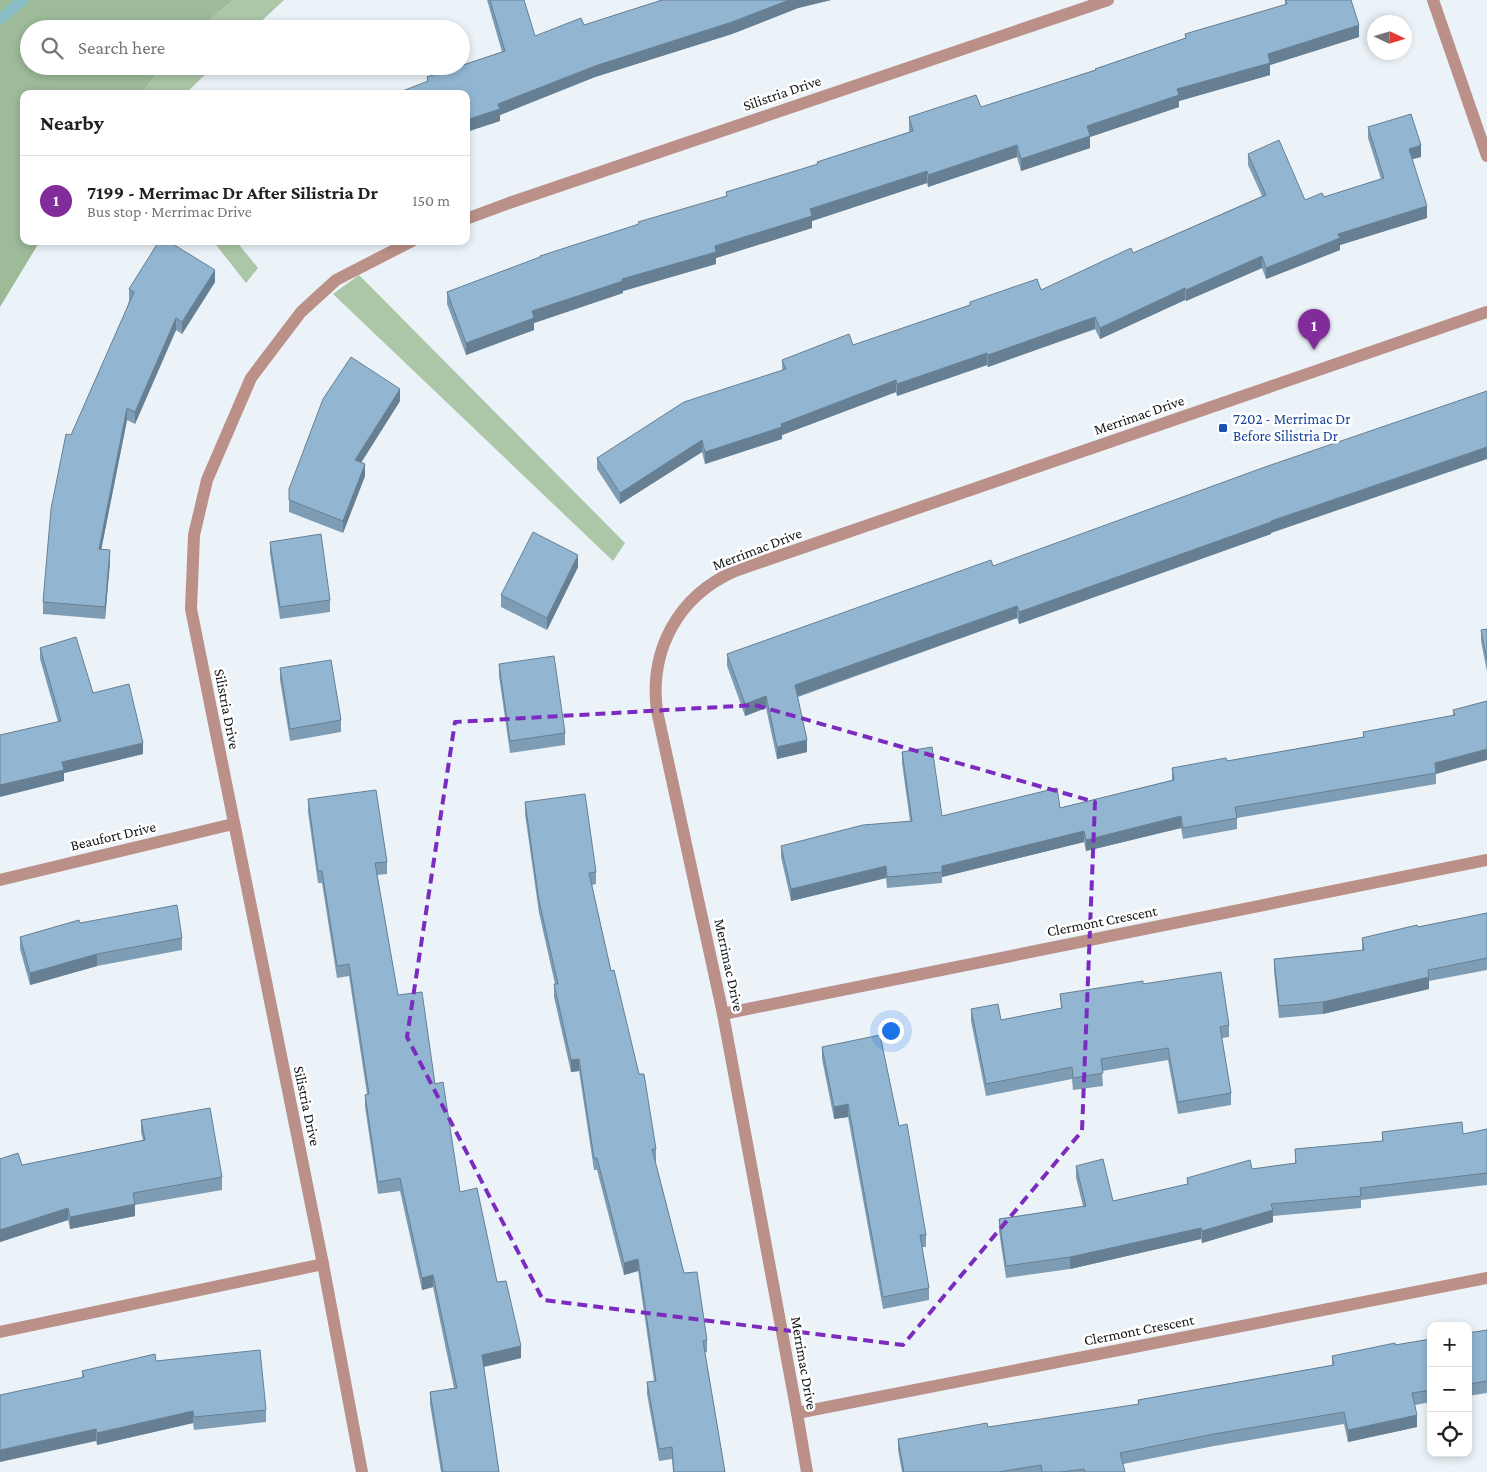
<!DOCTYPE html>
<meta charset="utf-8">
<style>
:root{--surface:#fff;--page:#f6f6f6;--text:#202124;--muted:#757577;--line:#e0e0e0;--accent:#812c9a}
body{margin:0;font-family:"Crimson Pro",serif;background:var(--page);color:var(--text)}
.controls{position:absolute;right:15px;bottom:15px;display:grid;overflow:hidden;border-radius:10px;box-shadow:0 2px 8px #0003}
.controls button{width:45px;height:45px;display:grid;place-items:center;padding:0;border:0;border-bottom:1px solid var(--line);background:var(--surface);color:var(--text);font:25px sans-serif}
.compass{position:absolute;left:1367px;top:15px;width:45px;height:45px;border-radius:50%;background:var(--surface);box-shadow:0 2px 8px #0003;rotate:94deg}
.you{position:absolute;left:890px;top:1030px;width:18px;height:18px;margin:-12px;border:4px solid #fff;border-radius:50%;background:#1a73e8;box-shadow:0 0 0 8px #1a73e833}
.badge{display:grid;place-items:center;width:32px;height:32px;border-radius:50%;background:var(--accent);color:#fff;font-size:16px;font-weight:700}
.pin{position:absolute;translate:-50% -41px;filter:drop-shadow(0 1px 2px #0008)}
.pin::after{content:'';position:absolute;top:26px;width:18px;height:15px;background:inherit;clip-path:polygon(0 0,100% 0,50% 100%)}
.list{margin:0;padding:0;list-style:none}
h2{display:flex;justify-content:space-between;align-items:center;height:65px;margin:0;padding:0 20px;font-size:21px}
h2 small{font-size:16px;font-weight:400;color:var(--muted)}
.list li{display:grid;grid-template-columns:32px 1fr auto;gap:15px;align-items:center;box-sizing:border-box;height:90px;padding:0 20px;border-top:1px solid var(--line)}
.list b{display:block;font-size:19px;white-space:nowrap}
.list p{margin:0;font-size:16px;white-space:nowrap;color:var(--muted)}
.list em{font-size:16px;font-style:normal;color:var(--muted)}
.icon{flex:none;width:28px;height:28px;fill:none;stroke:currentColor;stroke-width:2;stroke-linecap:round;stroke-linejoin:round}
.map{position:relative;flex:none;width:1487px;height:1472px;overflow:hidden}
.search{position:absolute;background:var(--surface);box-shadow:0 2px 8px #0003;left:20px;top:20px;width:450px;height:55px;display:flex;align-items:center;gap:12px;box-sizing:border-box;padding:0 18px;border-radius:28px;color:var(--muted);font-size:19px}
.panel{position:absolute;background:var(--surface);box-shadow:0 2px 8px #0003;left:20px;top:90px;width:450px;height:155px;border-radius:10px}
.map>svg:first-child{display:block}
</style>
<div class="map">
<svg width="1487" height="1472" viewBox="0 0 1487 1472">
<rect width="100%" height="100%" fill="#ebf3f8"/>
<!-- green -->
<g fill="#acc6a8">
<polygon points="233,0 284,0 253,29 199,29"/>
<polygon points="162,66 214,66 185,94 141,94"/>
<polygon points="213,241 236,241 258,268 246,283"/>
<polygon points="359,275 625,543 613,561 333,294"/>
</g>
<!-- forest -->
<polygon fill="#9dba99" points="0,0 233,0 199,29 29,29 29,66 162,66 141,94 24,94 24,241 40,241 0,307"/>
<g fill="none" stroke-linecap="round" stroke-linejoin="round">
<!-- stream -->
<polyline stroke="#88bdc4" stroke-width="11" points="0,19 23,0"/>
<!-- street -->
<g stroke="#ba9088" stroke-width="12">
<polyline points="1433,0 1487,156"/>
<polyline points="466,219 509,203 1108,0"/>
<polyline points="0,880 233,824"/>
<polyline points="723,1014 1487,860"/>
<polyline points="323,1264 191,609 194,535 207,480 251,378 301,312 336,280 412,241"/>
<polyline points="0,1332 323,1264 362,1472"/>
<polyline points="797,1413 1487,1278"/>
<path d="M 807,1472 L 797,1413 L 723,1014 L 657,711 C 649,650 678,596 735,571 L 1487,312"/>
</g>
</g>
<!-- wall -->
<g fill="#7e9db5">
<polygon points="487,0 524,0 535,36 584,25 662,0 831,0 798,8 732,34 595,77 500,115 500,121 466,132 466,94 427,81 427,77 502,52"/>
<polygon points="1285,0 1359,37 1270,65 1270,75 1179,101 1179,107 1090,137 1090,148 1021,171 1017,157 928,187 927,183 812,221 812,228 716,258 716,264 623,291 623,293 534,323 534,330 466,355 447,304 447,292 726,196 726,192 817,165 817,162 909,132 909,117 981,107 1095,70 1095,69 1185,38 1185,34 1285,5"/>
<polygon points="1368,127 1421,157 1412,159 1427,218 1340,245 1340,250 1266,279 1262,268 1186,301 1185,300 1100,339 1095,329 988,367 987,365 897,396 896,392 782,435 782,439 705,464 702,452 620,504 597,469 597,458 782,370 782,360 853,345 970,305 970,302 1041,290 1133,253 1262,196 1248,165 1248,154 1305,200 1324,197 1381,179 1368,138"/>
<polygon points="215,282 182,334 176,330 135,424 127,420 101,549 110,562 105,619 43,614 43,602 129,301 129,289"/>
<polygon points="400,401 361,463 365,476 343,533 289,512 289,489"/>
<polygon points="1271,533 1271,534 1019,624 1017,618 798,697 807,752 777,759 766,708 745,716 727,666 727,654 993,566"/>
<polygon points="270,542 330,600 330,612 280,619 270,554"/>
<polygon points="578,567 547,630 501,607 501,595"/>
<polygon points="1487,629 1487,672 1481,641 1481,630"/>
<polygon points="40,648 93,693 143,754 64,773 64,781 58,722 40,659"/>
<polygon points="499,664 565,733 565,745 510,753 499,676"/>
<polygon points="280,668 341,720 341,732 290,741 280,680"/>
<polygon points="1487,701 1436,774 1436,784 1237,818 1237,829 1183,839 1181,828 1086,851 1084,842 942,877 942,883 887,888 886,878 791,901 781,857 781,846 910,821 902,763 902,752 942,816 1060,808 1172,780 1172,768 1227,761 1363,737 1363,732 1453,716 1453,710"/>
<polygon points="308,799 387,862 387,874 377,875 398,995 435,1084 460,1192 497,1282 521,1358 484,1367 499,1472 441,1472 430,1404 430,1392 454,1388 433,1287 422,1290 400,1191 378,1194 365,1107 365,1095 367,1094 349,976 337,978 322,883 318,883 308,812"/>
<polygon points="525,802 596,872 596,884 592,885 611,971 656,1149 656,1161 655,1161 684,1273 707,1340 707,1352 705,1352 725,1472 673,1472 672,1459 659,1461 647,1394 647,1382 654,1381 638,1271 624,1275 597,1170 594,1170 579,1071 571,1072 554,997 554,984 555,984 539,913 525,814"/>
<polygon points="1487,913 1487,970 1429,981 1429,989 1323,1014 1279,1018 1274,971 1274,959 1362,950 1362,938"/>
<polygon points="20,937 182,938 182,950 97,966 30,985 20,949"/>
<polygon points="1143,984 1229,1025 1229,1037 1222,1038 1231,1093 1231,1105 1178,1114 1168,1060 1102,1071 1103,1086 1073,1090 1072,1079 986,1096 971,1021 971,1009 1001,1020 1061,1008 1060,994"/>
<polygon points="822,1047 899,1126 926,1235 926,1247 922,1247 929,1288 929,1300 883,1309 848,1117 834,1119 822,1059"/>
<polygon points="141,1120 222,1177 222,1190 135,1205 135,1216 70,1229 68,1220 0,1242 0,1159 22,1165 143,1140 141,1132"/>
<polygon points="1487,1129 1487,1185 1361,1200 1361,1208 1273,1216 1273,1222 1202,1243 1201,1239 1070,1269 1006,1278 999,1231 999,1219 1083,1206 1076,1178 1076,1166 1113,1201 1187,1184 1187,1178 1295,1163 1295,1149 1382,1141 1382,1132 1463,1134"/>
<polygon points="1487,1330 1487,1393 1468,1396 1468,1333"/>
<polygon points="1431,1339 1431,1402 1415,1405 1417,1427 1348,1442 1344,1424 1214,1446 1123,1464 1125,1472 902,1472 898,1450 898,1439 988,1427 1138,1405 1138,1400 1332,1365 1332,1356"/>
<polygon points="82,1371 266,1410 266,1422 194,1430 193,1423 97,1445 82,1378"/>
</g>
<!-- shaded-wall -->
<g fill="#667f93">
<polygon points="789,0 831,0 798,8 732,34 595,77 500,115 500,121 466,132 466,120 498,104 595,66"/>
<polygon points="1359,25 1359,37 1270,65 1270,75 1179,101 1179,107 1090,137 1090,148 1021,171 1021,159 1087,126 1177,89 1268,54"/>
<polygon points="1017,145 1017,157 928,187 928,175"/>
<polygon points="1421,145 1421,157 1409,160 1409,149"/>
<polygon points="927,171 927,183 812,221 812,228 716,258 716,264 623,291 623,293 534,323 534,330 466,355 466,343 532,311 715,246 810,209"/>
<polygon points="1427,206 1427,218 1340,245 1340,250 1266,279 1266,268 1338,234"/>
<polygon points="1262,256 1262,268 1186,301 1186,290"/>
<polygon points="215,270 215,282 182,334 182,322"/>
<polygon points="1185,288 1185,300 1100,339 1100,328"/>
<polygon points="1095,317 1095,329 988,367 988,355"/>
<polygon points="176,318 176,330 135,424 135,412"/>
<polygon points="987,353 987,365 897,396 897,384"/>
<polygon points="896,380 896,392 782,435 782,439 705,464 705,452"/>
<polygon points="400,389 400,401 355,472 355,460"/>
<polygon points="127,408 127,420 99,561 99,549"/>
<polygon points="702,440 702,452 620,504 620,493"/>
<polygon points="1487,447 1487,459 1271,533 1271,534 1019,624 1019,612 1271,521"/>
<polygon points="365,464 365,476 343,533 343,521"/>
<polygon points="110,550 110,562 105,619 105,607"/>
<polygon points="578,555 578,567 547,630 547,618"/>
<polygon points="1017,606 1017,618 795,697 795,685"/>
<polygon points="766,696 766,708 745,716 745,704"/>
<polygon points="807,740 807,752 777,759 777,747"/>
<polygon points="143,743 143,754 64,773 64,781 0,797 0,785 62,762"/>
<polygon points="1487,749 1487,760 1436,774 1435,763"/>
<polygon points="1181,816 1181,828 1086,851 1086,840"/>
<polygon points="1084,831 1084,842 942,877 942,866"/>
<polygon points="886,866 886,878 791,901 791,889"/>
<polygon points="97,954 97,966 30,985 30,973"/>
<polygon points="1429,977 1429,989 1323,1014 1323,1002"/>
<polygon points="579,1059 579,1071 571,1072 571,1060"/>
<polygon points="848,1104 848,1117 834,1119 834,1107"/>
<polygon points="135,1204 135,1216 70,1229 70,1217"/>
<polygon points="68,1208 68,1220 0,1242 0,1230"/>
<polygon points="1273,1210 1273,1222 1202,1243 1202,1231"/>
<polygon points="1201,1228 1201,1239 1070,1269 1070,1257"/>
<polygon points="638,1259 638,1271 624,1275 624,1263"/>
<polygon points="433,1275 433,1287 422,1290 422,1278"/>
<polygon points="521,1346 521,1358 482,1367 482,1355"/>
<polygon points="193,1411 193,1423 97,1445 97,1433"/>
<polygon points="1417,1415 1417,1427 1348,1442 1348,1430"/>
<polygon points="96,1429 96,1441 0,1462 0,1450"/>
</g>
<!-- building -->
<g fill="#92b6d2" stroke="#667f93">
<polygon points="490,0 524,0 535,36 581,18 584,25 662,0 789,0 732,22 595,66 498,104 500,109 466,120 466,94 395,94 428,81 427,77 505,51"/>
<polygon points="1285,0 1351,0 1359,25 1268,54 1270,63 1177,89 1179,95 1087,126 1090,136 1021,159 1017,145 928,175 927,171 810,209 812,216 715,246 716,252 622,279 623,281 532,311 534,318 466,343 447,292 540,257 540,256 639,224 638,222 727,196 726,192 818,164 817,162 913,131 909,117 976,95 981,107 1096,70 1095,69 1186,38 1185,34 1287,4"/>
<polygon points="1411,114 1421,145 1409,149 1427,206 1338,234 1340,238 1266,268 1262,256 1186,290 1185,288 1100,328 1095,317 988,355 987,353 897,384 896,380 781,424 782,427 705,452 702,440 620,493 597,458 684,402 786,369 782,360 849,334 853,345 970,305 970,302 1037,279 1041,290 1131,248 1133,253 1266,195 1248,154 1279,140 1305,200 1322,193 1324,197 1384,178 1368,127"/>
<polygon points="159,241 168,241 215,270 182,322 176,318 135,412 127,408 99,549 110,550 105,607 43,602 51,509 66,434 71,435 134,292 129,289"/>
<polygon points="351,357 400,389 355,460 365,464 343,521 289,500 289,489 323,399"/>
<polygon points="1487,391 1487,447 1271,521 1271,522 1019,612 1017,606 795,685 807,740 777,747 766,696 745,704 727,654 991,560 993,566 1265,467"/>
<polygon points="533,532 578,555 547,618 501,595"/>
<polygon points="321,534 330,600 280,607 270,542"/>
<polygon points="1487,629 1487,660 1481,630"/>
<polygon points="76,637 93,693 129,684 143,743 62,762 64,770 0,785 0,735 61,721 40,648"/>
<polygon points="554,656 565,733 510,741 499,664"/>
<polygon points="331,660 341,720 290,729 280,668"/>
<polygon points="1487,701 1487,749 1435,763 1436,773 1235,807 1237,818 1183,828 1181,816 1086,840 1084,831 942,866 942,872 887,877 886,866 791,889 781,846 863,825 912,821 902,752 932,747 942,816 1057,788 1060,808 1174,780 1172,768 1226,758 1227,761 1364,737 1363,732 1455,715 1453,710"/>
<polygon points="376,790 387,862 375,863 398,995 422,992 435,1084 443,1082 460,1192 477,1188 497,1282 506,1281 521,1346 482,1355 499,1472 443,1472 430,1392 457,1388 433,1275 422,1278 400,1178 378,1182 365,1095 369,1094 349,964 337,966 322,871 318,871 308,799"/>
<polygon points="585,794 596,872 589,873 611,971 614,970 639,1074 644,1074 656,1149 652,1149 684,1273 697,1272 707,1340 703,1341 725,1472 674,1472 672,1447 659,1449 647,1382 656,1381 638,1259 624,1263 597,1158 594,1158 579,1059 571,1060 554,984 558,984 539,901 525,802"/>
<polygon points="177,905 182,938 97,954 30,973 20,937 79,920 80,923"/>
<polygon points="1487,913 1487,958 1428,970 1429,977 1323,1002 1279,1006 1274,959 1364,950 1362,938 1417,925 1418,927"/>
<polygon points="1221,972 1229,1025 1220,1027 1231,1093 1178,1102 1168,1048 1101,1059 1103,1073 1073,1078 1072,1067 986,1084 971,1009 998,1004 1001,1020 1062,1008 1060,994 1143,981 1143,984"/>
<polygon points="880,1035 899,1126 907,1124 926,1235 920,1235 929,1288 883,1297 848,1104 834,1107 822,1047"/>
<polygon points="210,1108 222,1177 133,1193 135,1204 70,1217 68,1208 0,1230 0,1159 18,1153 22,1165 145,1140 141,1120"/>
<polygon points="1462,1122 1463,1134 1487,1129 1487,1173 1360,1188 1361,1196 1271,1204 1273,1210 1202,1231 1201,1228 1070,1257 1006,1266 999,1219 1086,1206 1076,1166 1103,1159 1113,1201 1188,1184 1187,1178 1250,1160 1252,1169 1296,1163 1295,1149 1383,1141 1382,1132"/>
<polygon points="1487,1330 1487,1381 1468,1384 1468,1333"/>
<polygon points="1431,1339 1431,1390 1412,1393 1417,1415 1348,1430 1344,1412 1214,1434 1120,1453 1125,1472 1085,1472 1084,1469 1061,1472 1042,1472 1041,1465 998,1472 904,1472 898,1439 987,1423 988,1427 1139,1404 1138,1400 1334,1365 1332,1356 1395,1343 1395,1345"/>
<polygon points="260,1350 266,1410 194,1417 193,1411 97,1433 96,1429 0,1450 0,1395 84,1377 82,1371 155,1354 156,1361"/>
</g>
<!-- marked area -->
<path fill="none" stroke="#7b2cbf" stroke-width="4" stroke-dasharray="10 6" stroke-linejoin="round" d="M 755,705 L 1095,802 L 1082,1131 L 903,1345 L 543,1300 L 407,1037 L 455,722 Z"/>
<!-- markers -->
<rect fill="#1a4fb4" stroke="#fff" stroke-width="2" x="1218" y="423" width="10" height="10" rx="2.5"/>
<g text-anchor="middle" stroke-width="5" stroke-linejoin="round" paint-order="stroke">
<!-- street labels -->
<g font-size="15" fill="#111315" stroke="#fff">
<text transform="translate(782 93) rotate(-19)" y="5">Silistria Drive</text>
<text transform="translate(1139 415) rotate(-19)" y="5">Merrimac Drive</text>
<text transform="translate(757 549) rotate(-21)" y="5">Merrimac Drive</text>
<text transform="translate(227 709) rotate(79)" y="5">Silistria Drive</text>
<text transform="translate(113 836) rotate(-13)" y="5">Beaufort Drive</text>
<text transform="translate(1102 921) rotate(-11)" y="5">Clermont Crescent</text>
<text transform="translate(729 965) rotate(78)" y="5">Merrimac Drive</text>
<text transform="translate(307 1106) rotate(78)" y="5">Silistria Drive</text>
<text transform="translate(1139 1330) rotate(-11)" y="5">Clermont Crescent</text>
<text transform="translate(804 1363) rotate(80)" y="5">Merrimac Drive</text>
</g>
<!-- transit labels -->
<g font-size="15" fill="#164399" stroke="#fff" text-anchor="start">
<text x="1233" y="424">7202 - Merrimac Dr<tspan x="1233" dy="17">Before Silistria Dr</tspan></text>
</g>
</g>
</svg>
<div class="controls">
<button>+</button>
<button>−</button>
<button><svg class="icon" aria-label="locate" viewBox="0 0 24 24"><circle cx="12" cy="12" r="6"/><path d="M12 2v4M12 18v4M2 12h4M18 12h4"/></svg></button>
</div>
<svg class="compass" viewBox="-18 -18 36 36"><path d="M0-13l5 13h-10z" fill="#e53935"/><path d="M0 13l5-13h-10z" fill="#757577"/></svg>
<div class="you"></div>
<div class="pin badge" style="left:1314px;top:350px">1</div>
<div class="search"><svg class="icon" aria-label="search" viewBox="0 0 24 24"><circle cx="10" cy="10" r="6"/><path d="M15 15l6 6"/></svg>Search here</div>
<section class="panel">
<h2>Nearby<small></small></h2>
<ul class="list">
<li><span class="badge">1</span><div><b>7199 - Merrimac Dr After Silistria Dr</b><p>Bus stop · Merrimac Drive</p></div><em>150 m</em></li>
</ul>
</section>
</div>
